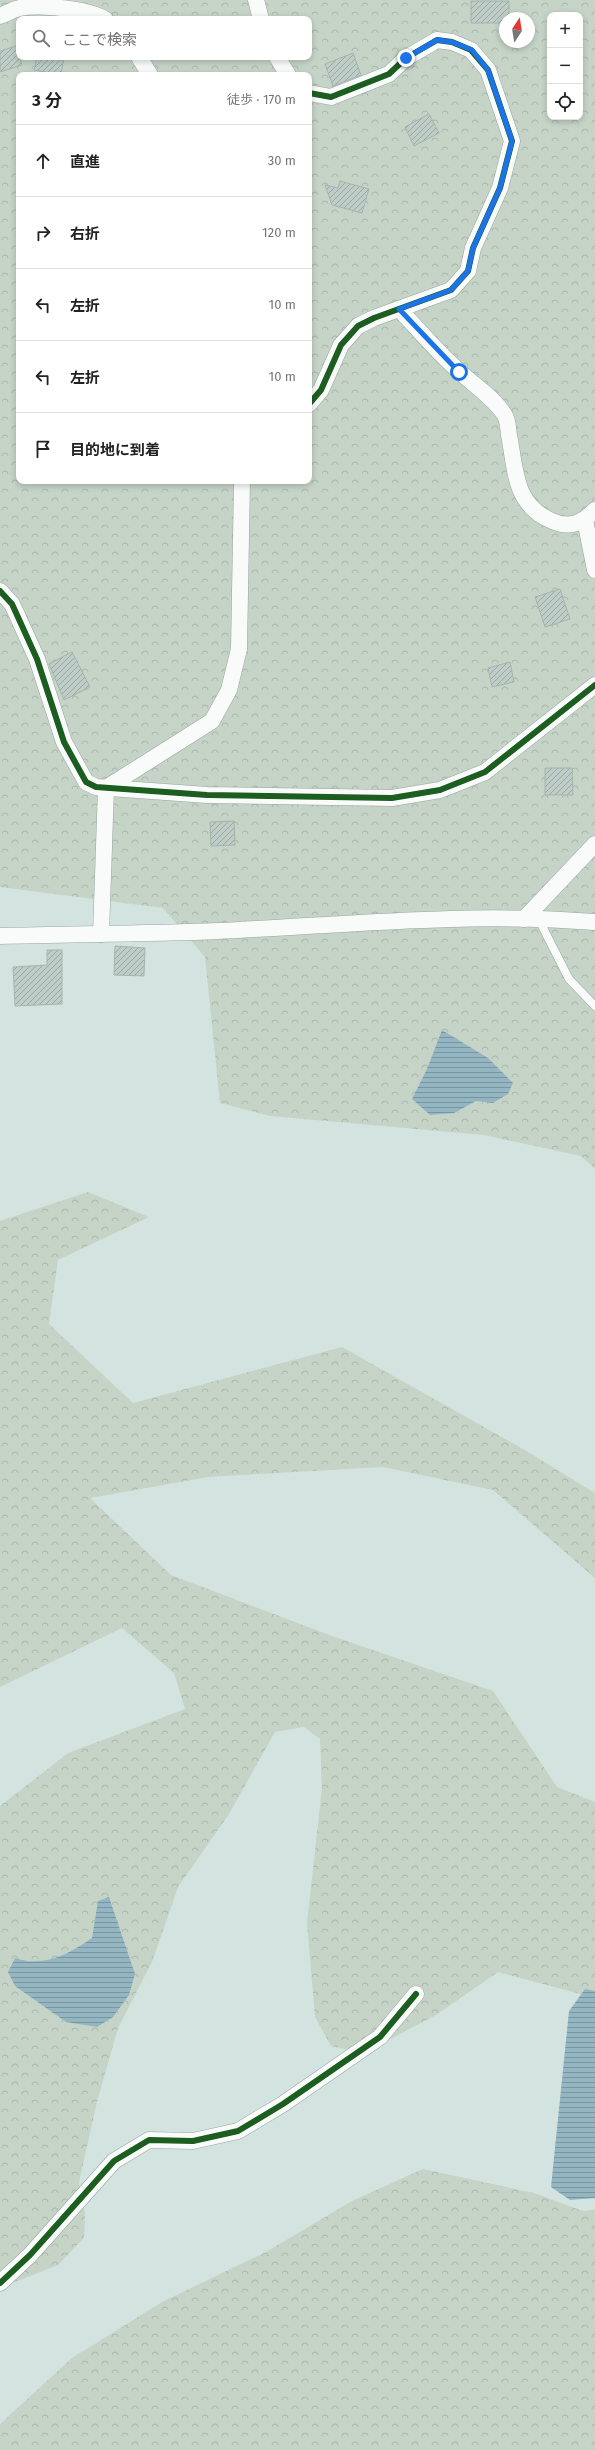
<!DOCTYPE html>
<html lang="ja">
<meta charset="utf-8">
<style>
:root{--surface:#fff;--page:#f2f2f2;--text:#222;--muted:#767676;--line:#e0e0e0}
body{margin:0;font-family:"Fira Sans","Noto Sans JP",sans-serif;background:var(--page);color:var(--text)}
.controls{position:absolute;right:12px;top:12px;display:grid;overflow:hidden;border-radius:8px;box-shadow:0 2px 6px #0003}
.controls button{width:36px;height:36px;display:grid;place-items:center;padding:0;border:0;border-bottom:1px solid var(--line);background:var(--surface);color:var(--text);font:20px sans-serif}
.compass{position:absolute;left:499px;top:12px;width:36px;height:36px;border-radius:50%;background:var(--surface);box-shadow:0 2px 6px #0003;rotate:12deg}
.stop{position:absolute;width:12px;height:12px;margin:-9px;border:3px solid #1a73e8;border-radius:50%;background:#fff}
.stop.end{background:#1a73e8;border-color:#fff;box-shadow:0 1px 4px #0008}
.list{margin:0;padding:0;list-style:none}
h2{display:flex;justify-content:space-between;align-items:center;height:52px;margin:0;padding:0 16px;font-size:17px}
h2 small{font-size:13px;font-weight:400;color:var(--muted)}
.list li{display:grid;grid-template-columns:26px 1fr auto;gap:12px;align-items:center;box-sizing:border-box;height:72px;padding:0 16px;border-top:1px solid var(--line)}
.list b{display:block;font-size:15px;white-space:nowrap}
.list em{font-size:13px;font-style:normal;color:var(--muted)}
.icon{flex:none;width:22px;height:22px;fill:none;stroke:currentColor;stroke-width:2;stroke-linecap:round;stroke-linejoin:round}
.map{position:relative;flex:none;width:595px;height:2450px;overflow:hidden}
.search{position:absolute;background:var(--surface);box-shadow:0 2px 6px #0003;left:16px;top:16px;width:296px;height:44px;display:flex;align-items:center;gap:10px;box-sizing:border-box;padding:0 14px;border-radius:8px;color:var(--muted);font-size:15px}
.panel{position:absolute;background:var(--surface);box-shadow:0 2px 6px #0003;left:16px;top:72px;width:296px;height:412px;border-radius:8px}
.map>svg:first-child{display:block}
</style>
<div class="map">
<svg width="595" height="2450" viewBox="0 0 595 2450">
<defs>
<pattern id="forest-crowns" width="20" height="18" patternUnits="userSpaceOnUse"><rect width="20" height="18" fill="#c5d4c6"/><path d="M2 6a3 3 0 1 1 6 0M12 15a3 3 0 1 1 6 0" fill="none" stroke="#aab7ab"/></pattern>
<pattern id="water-rules" width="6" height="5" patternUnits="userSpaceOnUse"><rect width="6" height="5" fill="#94b6c3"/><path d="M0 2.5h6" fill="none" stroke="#79959f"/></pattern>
<pattern id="building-hatch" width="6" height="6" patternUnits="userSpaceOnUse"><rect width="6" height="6" fill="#becdc7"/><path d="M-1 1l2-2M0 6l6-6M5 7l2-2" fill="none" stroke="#9ba7a2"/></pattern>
</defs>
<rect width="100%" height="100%" fill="#d3e4e0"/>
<!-- forest -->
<g fill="url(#forest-crowns)" fill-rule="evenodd">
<path d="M 0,0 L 595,0 L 595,1169 L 581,1156 L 484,1135 L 270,1116 L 220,1103 L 205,957 L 163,908 L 0,887 ZM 550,15 L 580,15 L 580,117 L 550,117 ZM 505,18 L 529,18 L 529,42 L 505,42 ZM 19,19 L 309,19 L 309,57 L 19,57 ZM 19,75 L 309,75 L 309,481 L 19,481 Z"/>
<polygon points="88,1192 149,1217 58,1260 49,1324 133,1403 342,1347 523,1449 595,1493 595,1578 493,1490 383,1467 208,1477 90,1498 171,1575 332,1636 493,1691 557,1787 595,1802 595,1995 592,1997 498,1972 436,2015 364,2053 331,2046 315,2017 307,1923 322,1788 320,1739 304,1727 275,1732 229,1814 178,1887 152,1962 118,2028 97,2102 79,2182 85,2214 84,2238 58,2265 0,2288 0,1806 68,1753 185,1709 174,1673 122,1628 0,1687 0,1221"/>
<polygon points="423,2169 534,2193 583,2211 595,2210 595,2450 0,2450 0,2424 72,2358 162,2302 266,2252 352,2201"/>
</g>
<!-- water -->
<g fill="url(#water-rules)">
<polygon points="442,1030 488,1058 513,1083 508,1094 493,1103 476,1101 454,1113 430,1115 412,1099 427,1069"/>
<path d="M 109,1897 L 135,1974 L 129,1995 L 113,2017 L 97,2027 L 66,2022 L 15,1986 L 8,1972 L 15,1958 C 44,1968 69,1954 92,1938 L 98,1901 Z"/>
<polygon points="585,1989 595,1991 595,2198 570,2200 551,2187 569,2011"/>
</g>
<!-- building -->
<g fill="url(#building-hatch)" stroke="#a7b4ae">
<polygon points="471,1 509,1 509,18 505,18 505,23 471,23"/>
<polygon points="16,46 22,65 0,72 0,51"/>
<polygon points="353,53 361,75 333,86 325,64"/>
<polygon points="37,57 64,57 61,75 34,70"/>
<polygon points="429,114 439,133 414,146 405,127"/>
<polygon points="340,181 369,189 362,213 332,205 325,185 338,188"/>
<polygon points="560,589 570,619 545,627 535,597"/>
<polygon points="72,652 90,687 64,700 49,664"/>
<polygon points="510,662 514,682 492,687 488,668"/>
<polygon points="545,768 572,768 573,795 545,795"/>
<polygon points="234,821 235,845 211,846 210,822"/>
<polygon points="115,946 145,948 144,976 114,975"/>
<polygon points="47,950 62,950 62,1004 15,1006 13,967 47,965"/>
</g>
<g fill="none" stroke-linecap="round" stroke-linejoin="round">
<!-- service casing -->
<g stroke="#98a4a1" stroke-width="9">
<polyline id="service" points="538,918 569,979 595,1006"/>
</g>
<!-- minor casing -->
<g stroke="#98a4a1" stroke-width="17">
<g id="minor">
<polyline points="256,0 261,19"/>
<path d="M 0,16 C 6,14 13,9 20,8 C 41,4 87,9 105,19"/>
<polyline points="139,57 150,75"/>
<polyline points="277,57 288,75"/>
<polyline points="309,93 331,97 389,74 406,58 437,40 452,42 471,50 488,70 512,141 500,188 473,248 468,271 451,290 374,318 358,326 341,345 321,390 309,404"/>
<path d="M 399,309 C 419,330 438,353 460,372 C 475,386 493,397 504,414 C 508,419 508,428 509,435 C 516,471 514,505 552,521 C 570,529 582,523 595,510"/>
<polyline points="585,520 595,570"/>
<polyline points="0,591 12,604 37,659 64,742 86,782 96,787 207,795 392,798 440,790 485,772 595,685"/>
<polyline points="106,788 212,721 229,690 239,649 242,481"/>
<polyline points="524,919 595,844"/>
<polyline points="101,934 106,788"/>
<path d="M 0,936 C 72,934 145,934 218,931 C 344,925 469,912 595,922"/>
<polyline points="0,2283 30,2255 114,2161 149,2140 193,2141 238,2131 283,2104 380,2037 416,1994"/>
</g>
</g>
<!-- service -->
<use href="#service" stroke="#f8fbfa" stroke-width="8"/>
<!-- minor -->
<use href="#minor" stroke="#f8fbfa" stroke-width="16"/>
<!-- cycleway casing -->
<g stroke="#fff" stroke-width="8">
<g id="cycleway">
<polyline points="309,93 331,97 389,74 406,58 437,40 452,42 471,50 488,70 512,141 500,188 473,248 468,271 451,290 374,318 358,326 341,345 321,390 309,404"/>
<polyline points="0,591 12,604 37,659 64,742 86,782 96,787 207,795 392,798 440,790 485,772 595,685"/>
<polyline points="0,2283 30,2255 114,2161 149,2140 193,2141 238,2131 283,2104 380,2037 416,1994"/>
</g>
</g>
<!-- cycleway -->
<use href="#cycleway" stroke="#1b5e20" stroke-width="6"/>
</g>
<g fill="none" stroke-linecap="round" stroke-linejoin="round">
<!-- route -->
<polyline stroke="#1a73e8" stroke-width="5" points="406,58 437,40 452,42 472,50 488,70 512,141 500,188 473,248 468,271 451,290 399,309 459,372"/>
</g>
</svg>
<div class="controls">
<button>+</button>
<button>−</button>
<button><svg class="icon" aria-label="locate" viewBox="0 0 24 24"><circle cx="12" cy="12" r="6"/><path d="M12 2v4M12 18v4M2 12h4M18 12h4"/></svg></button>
</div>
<svg class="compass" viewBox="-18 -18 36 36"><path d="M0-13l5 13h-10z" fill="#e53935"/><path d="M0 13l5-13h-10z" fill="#767676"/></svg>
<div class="stop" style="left:459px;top:372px"></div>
<div class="stop end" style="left:406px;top:58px"></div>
<div class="search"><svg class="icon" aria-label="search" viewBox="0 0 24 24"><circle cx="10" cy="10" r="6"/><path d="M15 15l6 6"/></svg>ここで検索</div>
<section class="panel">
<h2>3 分<small>徒歩 · 170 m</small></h2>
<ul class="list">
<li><svg class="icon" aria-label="ahead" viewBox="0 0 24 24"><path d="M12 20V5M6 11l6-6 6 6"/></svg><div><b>直進</b></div><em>30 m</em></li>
<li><svg class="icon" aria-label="right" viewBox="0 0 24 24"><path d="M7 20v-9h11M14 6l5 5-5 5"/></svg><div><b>右折</b></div><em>120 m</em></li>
<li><svg class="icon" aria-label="left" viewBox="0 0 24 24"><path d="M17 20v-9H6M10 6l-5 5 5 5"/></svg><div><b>左折</b></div><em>10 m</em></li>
<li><svg class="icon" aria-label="left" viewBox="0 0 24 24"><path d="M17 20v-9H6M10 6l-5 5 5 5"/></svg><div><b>左折</b></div><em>10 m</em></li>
<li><svg class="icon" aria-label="arrive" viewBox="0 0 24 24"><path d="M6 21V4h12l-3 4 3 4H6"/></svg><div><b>目的地に到着</b></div></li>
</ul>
</section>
</div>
